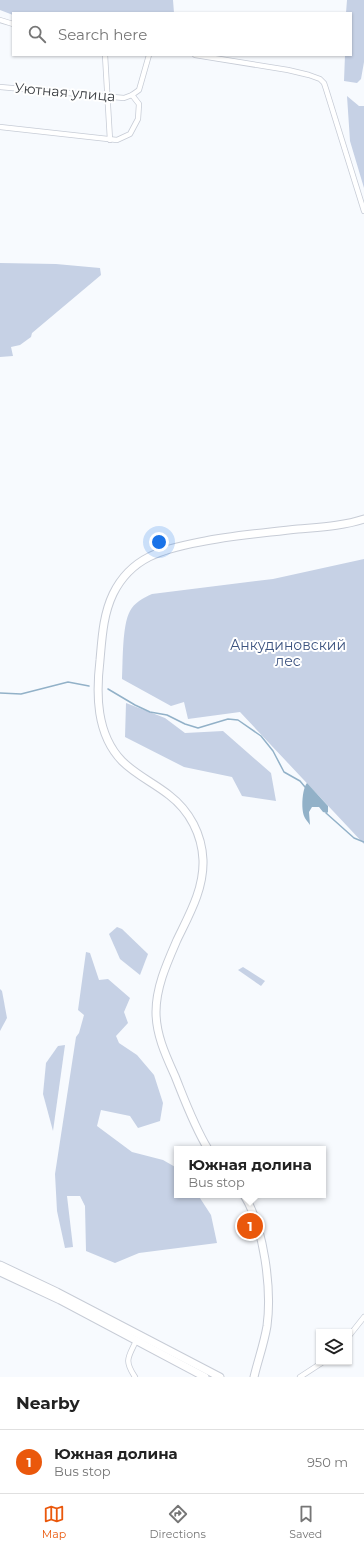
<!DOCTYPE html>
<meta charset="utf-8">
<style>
:root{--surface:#fff;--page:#f2f2f2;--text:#222;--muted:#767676;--line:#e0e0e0;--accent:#ea580c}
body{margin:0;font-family:Montserrat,sans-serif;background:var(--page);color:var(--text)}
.controls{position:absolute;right:12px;bottom:12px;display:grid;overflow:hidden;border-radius:0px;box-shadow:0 1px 3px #0004}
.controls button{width:36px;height:36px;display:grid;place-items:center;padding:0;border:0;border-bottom:1px solid var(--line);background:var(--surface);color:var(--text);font:20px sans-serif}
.you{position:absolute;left:159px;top:542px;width:14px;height:14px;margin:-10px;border:3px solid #fff;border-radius:50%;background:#1a73e8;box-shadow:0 0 0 6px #1a73e833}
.badge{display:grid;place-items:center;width:26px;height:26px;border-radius:50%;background:var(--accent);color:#fff;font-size:13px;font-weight:700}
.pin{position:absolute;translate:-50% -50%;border:2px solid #fff;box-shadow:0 1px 4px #0006}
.popup{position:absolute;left:174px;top:1146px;width:152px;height:52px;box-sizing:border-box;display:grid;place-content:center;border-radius:0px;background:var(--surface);filter:drop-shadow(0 1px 3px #0005);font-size:13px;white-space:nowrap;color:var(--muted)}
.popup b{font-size:15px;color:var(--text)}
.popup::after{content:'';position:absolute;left:50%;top:100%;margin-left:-8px;border:8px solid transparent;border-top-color:var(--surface)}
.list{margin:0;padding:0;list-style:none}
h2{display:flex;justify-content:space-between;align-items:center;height:52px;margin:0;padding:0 16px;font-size:17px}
h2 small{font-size:13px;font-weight:400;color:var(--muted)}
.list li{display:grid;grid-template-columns:26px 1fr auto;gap:12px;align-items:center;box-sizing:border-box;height:64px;padding:0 16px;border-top:1px solid var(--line)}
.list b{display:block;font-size:15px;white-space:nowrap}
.list p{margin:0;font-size:13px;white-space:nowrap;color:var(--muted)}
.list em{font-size:13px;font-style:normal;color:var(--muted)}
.icon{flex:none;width:22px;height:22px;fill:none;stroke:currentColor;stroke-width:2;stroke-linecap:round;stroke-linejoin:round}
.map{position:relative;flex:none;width:364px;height:1377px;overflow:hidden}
.search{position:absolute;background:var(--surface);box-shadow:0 1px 3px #0004;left:12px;right:12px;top:12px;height:44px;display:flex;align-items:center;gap:10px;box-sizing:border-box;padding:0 14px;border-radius:0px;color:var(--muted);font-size:15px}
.sheet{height:116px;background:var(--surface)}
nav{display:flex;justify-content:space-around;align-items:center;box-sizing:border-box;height:56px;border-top:1px solid var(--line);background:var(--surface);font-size:11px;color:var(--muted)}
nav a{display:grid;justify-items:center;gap:2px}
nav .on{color:var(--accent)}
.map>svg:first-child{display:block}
</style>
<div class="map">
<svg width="364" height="1377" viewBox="0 0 364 1377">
<rect width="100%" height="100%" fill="#f7fafe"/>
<!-- green -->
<g fill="#c6d1e5">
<polygon points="0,0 173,0 174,13 13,13 13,15 0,10"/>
<polygon points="347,0 364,0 364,62 361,79 357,83 344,81 345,55 351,55 351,13 346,13"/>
<polygon points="347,96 359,106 364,106 364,188 350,141"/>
<polygon points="0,263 56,264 100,268 101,275 32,333 31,337 20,345 11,347 13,356 0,357"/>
<path d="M 364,559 L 364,844 L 240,712 L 188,719 L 184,702 L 171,706 L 122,679 C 123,662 122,625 130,611 C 134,603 143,598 152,594 L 273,579 Z"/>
<polygon points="126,703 165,718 185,733 223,731 271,773 276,801 242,796 232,777 184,767 125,737"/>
<polygon points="117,927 122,929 148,954 140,975 120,959 109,934"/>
<polygon points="86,952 90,953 99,980 108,979 130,998 124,1012 128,1023 116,1036 119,1043 137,1055 154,1075 163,1103 160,1121 138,1128 130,1116 101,1110 97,1126 132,1152 163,1160 177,1168 177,1195 198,1195 211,1215 217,1243 139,1253 115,1263 86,1251 85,1206 80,1196 67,1196 73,1247 65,1248 57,1211 55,1174 76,1037 79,1033 84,1015 78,1010"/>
<polygon points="243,967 265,981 261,986 238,970"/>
<polygon points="0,989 2,991 7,1018 0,1031"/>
<polygon points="65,1045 53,1131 43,1094 46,1063 58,1046"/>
</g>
<!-- water -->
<path fill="#92b1c8" d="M 307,783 L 328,806 L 328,812 L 327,813 L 323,812 L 319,807 L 312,807 L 309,812 L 310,825 C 308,822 305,819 304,816 C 301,809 302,789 307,783 Z"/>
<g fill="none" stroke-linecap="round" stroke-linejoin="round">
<!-- stream -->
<g stroke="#92b1c8" stroke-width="1.5">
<polyline points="108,689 135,705 150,712 167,715 185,724 198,728 228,719 238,720 261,736 273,751 284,772 300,781 305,787"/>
<polyline points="0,693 21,694 68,682 89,686"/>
<polyline points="326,813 354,838 364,842"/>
</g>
<!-- street casing -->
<g stroke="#c7ccd6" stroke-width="6">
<g id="street">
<polyline points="0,20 13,24"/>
<polyline points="105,55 110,140"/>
<polyline points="195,55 288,70 309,75 320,79 324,83 326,89 364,211"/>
<polyline points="0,87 124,98 132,95 139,90 149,55"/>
<polyline points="0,127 117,140 130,134 138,119 139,104 132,95"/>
<polyline points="349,1336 364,1317"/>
<path d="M 135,1377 C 124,1360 128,1358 136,1341"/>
<polyline points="300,1377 323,1362"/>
</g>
</g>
<!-- secondary casing -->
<g stroke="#c7ccd6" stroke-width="9">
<g id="secondary">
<path d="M 208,1149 C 194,1126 185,1101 175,1076 C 166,1056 156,1035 156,1012 C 156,987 167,963 177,940 C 189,915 204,889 203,860 C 202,835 190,811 169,795 C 154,783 136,775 122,761 C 96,734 96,694 100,660 C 102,638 103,615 113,594 C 131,557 163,549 200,542 C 233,535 265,533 298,529 C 320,527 343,526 364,519"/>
<path d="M 244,1195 C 264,1227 272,1289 267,1326 C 264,1344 258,1360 254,1377"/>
<polyline points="0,1265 57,1292 220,1377"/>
<polyline points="0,1272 60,1300 205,1377"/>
</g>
</g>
<!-- street -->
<use href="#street" stroke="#fff" stroke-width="4.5"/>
<!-- secondary -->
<use href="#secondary" stroke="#fff" stroke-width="7"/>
</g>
<g text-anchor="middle" stroke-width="4" stroke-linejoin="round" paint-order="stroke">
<!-- street labels -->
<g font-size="14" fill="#3a3d41" stroke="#fff">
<text transform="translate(65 92) rotate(5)" y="5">Уютная улица</text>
</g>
<!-- park labels -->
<g font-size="14" fill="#3d5480" stroke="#fff">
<text x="288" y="650">Анкудиновский<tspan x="288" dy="16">лес</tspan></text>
</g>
</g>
</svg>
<div class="controls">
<button><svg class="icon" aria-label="layers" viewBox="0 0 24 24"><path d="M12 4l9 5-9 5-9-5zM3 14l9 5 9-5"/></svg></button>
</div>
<div class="you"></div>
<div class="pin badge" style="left:250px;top:1226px">1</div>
<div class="popup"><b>Южная долина</b>Bus stop</div>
<div class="search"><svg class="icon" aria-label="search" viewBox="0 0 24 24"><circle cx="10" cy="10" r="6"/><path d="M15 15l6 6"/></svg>Search here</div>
</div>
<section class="sheet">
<h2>Nearby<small></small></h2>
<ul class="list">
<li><span class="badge">1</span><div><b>Южная долина</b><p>Bus stop</p></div><em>950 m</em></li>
</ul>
</section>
<nav>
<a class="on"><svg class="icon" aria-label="map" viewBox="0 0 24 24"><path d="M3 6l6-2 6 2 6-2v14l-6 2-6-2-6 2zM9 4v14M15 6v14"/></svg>Map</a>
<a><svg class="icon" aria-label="directions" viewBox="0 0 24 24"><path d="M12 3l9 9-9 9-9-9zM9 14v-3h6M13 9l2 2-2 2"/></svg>Directions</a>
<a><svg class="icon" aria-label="saved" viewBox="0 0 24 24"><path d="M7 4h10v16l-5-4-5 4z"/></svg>Saved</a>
</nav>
